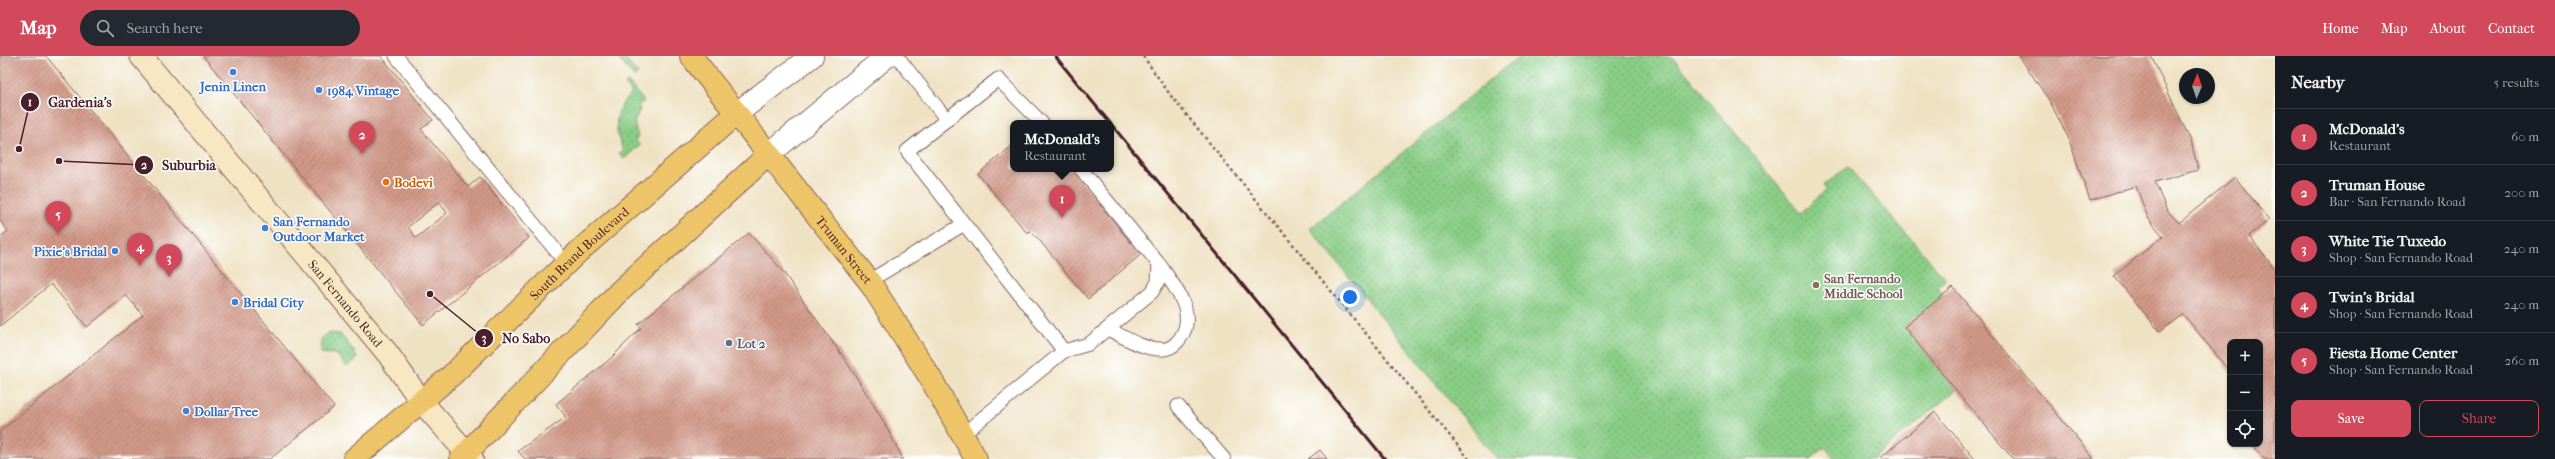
<!DOCTYPE html>
<meta charset="utf-8">
<style>
:root{--surface:#171b24;--page:#242831;--text:#f1f3f6;--muted:#9ea1a6;--line:#363941;--accent:#d1495b}
body{margin:0;font-family:"IM FELL French Canon",serif;background:var(--page);color:var(--text)}
.controls{position:absolute;right:12px;bottom:12px;display:grid;overflow:hidden;border-radius:8px;box-shadow:0 1px 3px #0004}
.controls button{width:36px;height:36px;display:grid;place-items:center;padding:0;border:0;border-bottom:1px solid var(--line);background:var(--surface);color:var(--text);font:20px sans-serif}
.compass{position:absolute;left:2179px;top:12px;width:36px;height:36px;border-radius:50%;background:var(--surface);box-shadow:0 1px 3px #0004;rotate:2deg}
.you{position:absolute;left:1350px;top:241px;width:14px;height:14px;margin:-10px;border:3px solid #fff;border-radius:50%;background:#1a73e8;box-shadow:0 0 0 6px #1a73e833}
.badge{display:grid;place-items:center;width:26px;height:26px;border-radius:50%;background:var(--accent);color:#fff;font-size:13px;font-weight:700}
.pin{position:absolute;translate:-50% -33px;filter:drop-shadow(0 1px 2px #0008)}
.pin::after{content:'';position:absolute;top:21px;width:14px;height:12px;background:inherit;clip-path:polygon(0 0,100% 0,50% 100%)}
.popup{position:absolute;left:1010px;top:64px;width:104px;height:52px;box-sizing:border-box;display:grid;place-content:center;border-radius:8px;background:var(--surface);filter:drop-shadow(0 1px 3px #0005);font-size:13px;white-space:nowrap;color:var(--muted)}
.popup b{font-size:15px;color:var(--text)}
.popup::after{content:'';position:absolute;left:50%;top:100%;margin-left:-8px;border:8px solid transparent;border-top-color:var(--surface)}
.list{margin:0;padding:0;list-style:none}
h2{display:flex;justify-content:space-between;align-items:center;height:52px;margin:0;padding:0 16px;font-size:17px}
h2 small{font-size:13px;font-weight:400;color:var(--muted)}
.list li{display:grid;grid-template-columns:26px 1fr auto;gap:12px;align-items:center;box-sizing:border-box;height:56px;padding:0 16px;border-top:1px solid var(--line)}
.list b{display:block;font-size:15px;white-space:nowrap}
.list p{margin:0;font-size:13px;white-space:nowrap;color:var(--muted)}
.list em{font-size:13px;font-style:normal;color:var(--muted)}
.actions{display:flex;gap:8px;padding:12px 16px}
.actions a{flex:1;padding:9px 0;border:1px solid var(--accent);border-radius:8px;text-align:center;font-size:14px;color:var(--accent)}
.actions .main{background:var(--accent);color:#fff}
.icon{flex:none;width:22px;height:22px;fill:none;stroke:currentColor;stroke-width:2;stroke-linecap:round;stroke-linejoin:round}
.map{position:relative;flex:none;width:2275px;height:403px;overflow:hidden}
header{display:flex;align-items:center;gap:24px;box-sizing:border-box;height:56px;padding:0 20px;background:var(--accent);color:#fff}
header strong{font-size:19px}
nav{display:flex;gap:22px;margin-inline-start:auto;font-size:14px}
.search{width:280px;height:36px;background:var(--page);display:flex;align-items:center;gap:10px;box-sizing:border-box;padding:0 14px;border-radius:22px;color:var(--muted);font-size:15px}
main{display:flex}
aside{flex:1;background:var(--surface)}
.map>svg:first-child{display:block}
</style>
<header>
<strong>Map</strong>
<div class="search"><svg class="icon" aria-label="search" viewBox="0 0 24 24"><circle cx="10" cy="10" r="6"/><path d="M15 15l6 6"/></svg>Search here</div>
<nav><a>Home</a><a>Map</a><a>About</a><a>Contact</a></nav>
</header>
<main>
<div class="map">
<svg width="2275" height="403" viewBox="0 0 2275 403">
<defs>
<pattern id="grass-dots" width="8" height="8" patternUnits="userSpaceOnUse"><rect width="8" height="8" fill="#89cd86"/><path d="M2 2h.1M6 6h.1" fill="none" stroke="#72a66e" stroke-width="1.8" stroke-linecap="round"/></pattern>
<pattern id="building-hatch" width="6" height="6" patternUnits="userSpaceOnUse"><rect width="6" height="6" fill="#d19887"/><path d="M-1 1l2-2M0 6l6-6M5 7l2-2" fill="none" stroke="#ac7b6f"/></pattern>
</defs>
<rect width="100%" height="100%" fill="#fff"/>
<filter id="ink" filterUnits="userSpaceOnUse"><feTurbulence type="fractalNoise" baseFrequency=".025" numOctaves="2"/><feDisplacementMap in="SourceGraphic" scale="8" xChannelSelector="R" yChannelSelector="G"/><feConvolveMatrix kernelMatrix="1 2 1 2 8 2 1 2 1" color-interpolation-filters="sRGB"/></filter>
<filter id="wash" filterUnits="userSpaceOnUse"><feTurbulence type="fractalNoise" baseFrequency=".012" numOctaves="4" result="noise"/><feDisplacementMap in="SourceGraphic" scale="16" xChannelSelector="R" yChannelSelector="G"/><feGaussianBlur stdDeviation="0.9" result="paint"/><feColorMatrix in="noise" values="0 0 0 0 0 0 0 0 0 0 0 0 0 0 0 0 0 1.4 0 .05"/><feComposite in="paint" operator="in"/></filter>
<g filter="url(#wash)">
<rect width="100%" height="100%" fill="#efe2c3"/>
<!-- grass -->
<g fill="url(#grass-dots)" stroke="#6a7658">
<polygon points="616,0 623,0 638,18 634,21"/>
<polygon points="1519,0 1672,0 1801,157 1826,134 1823,129 1848,111 1946,223 1938,231 1944,239 1904,271 1956,334 1873,403 1835,403 1825,391 1811,403 1497,403 1310,173"/>
<path d="M 628,26 L 644,45 L 638,50 L 640,53 L 634,66 L 638,81 L 635,84 L 640,89 L 624,103 L 619,97 L 623,94 C 613,72 614,53 632,37 L 625,28 Z"/>
<polygon points="329,277 340,278 355,296 353,298 358,302 347,311 336,298 320,297 321,283"/>
</g>
<g id="blocks">
<!-- building -->
<g fill="url(#building-hatch)" fill-rule="evenodd">
<polygon points="0,0 46,0 334,351 270,403 0,403 0,375 143,259 126,239 87,271 51,228 0,270 0,181 8,175 0,165"/>
<path d="M 203,0 L 381,0 L 433,64 L 421,73 L 468,131 L 480,121 L 529,182 L 423,269 ZM 439,146 L 447,157 L 416,182 L 408,171 Z"/>
<polygon points="2019,0 2151,0 2191,85 2198,114 2155,126 2166,153 2179,167 2235,121 2269,164 2249,180 2275,213 2275,403 2264,403 2252,388 2260,388 2260,286 2230,286 2230,316 2183,258 2160,276 2114,220 2163,180 2148,162 2136,130 2090,144 2068,81 2049,44"/>
<polygon points="1013,89 1013,113 1072,113 1091,136 1094,133 1104,145 1100,149 1131,187 1135,183 1145,195 1088,243 1040,185 1030,175 1027,177 978,118"/>
<polygon points="749,177 781,213 848,308 881,361 903,403 525,403 518,395 566,361 556,348 610,303 641,272 638,268"/>
<polygon points="1953,231 2094,403 2013,403 1904,271"/>
<polygon points="1935,356 1975,403 1882,403 1880,402"/>
<polygon points="1320,394 1327,403 1308,403"/>
</g>
</g>
</g>
<g filter="url(#ink)">
<use href="#blocks" fill-opacity="0" stroke="#846360" stroke-width="1"/>
<g fill="none" stroke-linecap="round" stroke-linejoin="round">
<!-- service casing -->
<g stroke="#846360" stroke-width="15">
<g id="service">
<polyline points="396,0 566,207"/>
<polyline points="897,0 947,64"/>
<polyline points="1042,67 998,23 907,95 1064,295"/>
<polyline points="869,225 964,168"/>
<path d="M 1108,273 C 1124,281 1142,293 1160,293 C 1167,294 1174,290 1178,285 C 1200,259 1174,230 1159,208"/>
<polyline points="1178,350 1224,403"/>
<polyline points="962,379 1064,295 1089,288 1152,236 1158,226 1159,208 1081,113"/>
</g>
</g>
<!-- tertiary casing -->
<g stroke="#846360" stroke-width="24">
<g id="tertiary">
<polyline points="737,57 812,0"/>
<polyline points="768,99 887,0"/>
</g>
</g>
<!-- secondary casing -->
<g stroke="#846360" stroke-width="24">
<g id="secondary">
<path id="s1" d="M 141,0 L 388,298 L 421,345 L 472,403"/>
</g>
</g>
<!-- primary casing -->
<g stroke="#846360" stroke-width="24">
<g id="primary">
<path id="s2" d="M 691,0 L 869,225 L 931,323 L 976,403"/>
<path id="s3" d="M 354,403 L 453,318 L 578,196 L 737,57"/>
<polyline points="461,403 620,235 768,99"/>
</g>
</g>
<!-- path -->
<polyline stroke="#846360" stroke-width="2.5" stroke-dasharray="3 3" stroke-linecap="butt" points="1143,0 1171,40 1469,403"/>
<!-- service -->
<use href="#service" stroke="#fff" stroke-width="13"/>
<!-- tertiary -->
<use href="#tertiary" stroke="#fff" stroke-width="22"/>
<!-- secondary -->
<use href="#secondary" stroke="#f8e7c3" stroke-width="22"/>
<!-- primary -->
<use href="#primary" stroke="#eec469" stroke-width="22"/>
<!-- rail -->
<g stroke="#4a1f2b" stroke-width="3">
<polyline points="1055,0 1110,67"/>
<polyline points="1111,68 1385,403"/>
</g>
</g>
</g>
<!-- markers -->
<g fill="#3f7fe0" stroke="#fff" stroke-width="1.5">
<circle cx="233" cy="16" r="4"/>
<circle cx="319" cy="34" r="4"/>
<circle cx="265" cy="172" r="4"/>
<circle cx="115" cy="195" r="4"/>
<circle cx="235" cy="246" r="4"/>
<circle cx="186" cy="355" r="4"/>
</g>
<circle fill="#e8710a" stroke="#fff" stroke-width="1.5" cx="386" cy="126" r="4"/>
<circle fill="#8d6e63" stroke="#fff" stroke-width="1.5" cx="1816" cy="229" r="4"/>
<circle fill="#5c6f8a" stroke="#fff" stroke-width="1.5" cx="729" cy="287" r="4"/>
<g text-anchor="middle" stroke-width="3" stroke-linejoin="round" paint-order="stroke">
<!-- shop labels -->
<g font-size="13" font-weight="bold" fill="#366cbe" stroke="#fff" text-anchor="start">
<text x="233" y="35" text-anchor="middle">Jenin Linen</text>
<text x="327" y="39">1984 Vintage</text>
<text x="273" y="170">San Fernando<tspan x="273" dy="15">Outdoor Market</tspan></text>
<text x="107" y="200" text-anchor="end">Pixie's Bridal</text>
<text x="243" y="251">Bridal City</text>
<text x="194" y="360">Dollar Tree</text>
</g>
<!-- food labels -->
<g font-size="13" font-weight="bold" fill="#c56008" stroke="#fff" text-anchor="start">
<text x="394" y="131">Bodevi</text>
</g>
<!-- street labels -->
<g font-size="13" fill="#4a1f2b" stroke="#fff">
<text dy="5" stroke="none"><textPath href="#s2" startOffset="247">Truman Street</textPath></text>
<text dy="5" stroke="none"><textPath href="#s3" startOffset="305">South Brand Boulevard</textPath></text>
<text dy="5" stroke="none"><textPath href="#s1" startOffset="321">San Fernando Road</textPath></text>
</g>
<!-- education labels -->
<g font-size="13" font-weight="bold" fill="#785e54" stroke="#fff" text-anchor="start">
<text x="1824" y="227">San Fernando<tspan x="1824" dy="15">Middle School</tspan></text>
</g>
<!-- service labels -->
<g font-size="13" font-weight="bold" fill="#4e5e75" stroke="#fff" text-anchor="start">
<text x="737" y="292">Lot 2</text>
</g>
</g>
<!-- callouts -->
<path fill="none" stroke="#4a1f2b" stroke-width="1.5" d="M19 93L30 46M59 105L144 109M430 238L484 282"/>
<g fill="#4a1f2b" stroke="#fff" stroke-width="1.5">
<circle cx="19" cy="93" r="4"/>
<circle cx="59" cy="105" r="4"/>
<circle cx="430" cy="238" r="4"/>
<circle cx="30" cy="46" r="10"/>
<circle cx="144" cy="109" r="10"/>
<circle cx="484" cy="282" r="10"/>
</g>
<g font-size="12" text-anchor="middle" font-weight="bold" fill="#fff">
<text x="30" y="50">1</text>
<text x="144" y="113">2</text>
<text x="484" y="286">3</text>
</g>
<g font-size="14" text-anchor="middle" font-weight="bold" fill="#4a1f2b" stroke="#fff" stroke-width="3" stroke-linejoin="round" paint-order="stroke">
<text x="80" y="51">Gardenia's</text>
<text x="189" y="114">Suburbia</text>
<text x="526" y="287">No Sabo</text>
</g>
</svg>
<div class="controls">
<button>+</button>
<button>−</button>
<button><svg class="icon" aria-label="locate" viewBox="0 0 24 24"><circle cx="12" cy="12" r="6"/><path d="M12 2v4M12 18v4M2 12h4M18 12h4"/></svg></button>
</div>
<svg class="compass" viewBox="-18 -18 36 36"><path d="M0-13l5 13h-10z" fill="#e53935"/><path d="M0 13l5-13h-10z" fill="#9ea1a6"/></svg>
<div class="you"></div>
<div class="pin badge" style="left:1062px;top:162px">1</div>
<div class="popup"><b>McDonald's</b>Restaurant</div>
<div class="pin badge" style="left:362px;top:98px">2</div>
<div class="pin badge" style="left:169px;top:221px">3</div>
<div class="pin badge" style="left:140px;top:210px">4</div>
<div class="pin badge" style="left:58px;top:178px">5</div>
</div>
<aside>
<h2>Nearby<small>5 results</small></h2>
<ul class="list">
<li><span class="badge">1</span><div><b>McDonald's</b><p>Restaurant</p></div><em>60 m</em></li>
<li><span class="badge">2</span><div><b>Truman House</b><p>Bar · San Fernando Road</p></div><em>200 m</em></li>
<li><span class="badge">3</span><div><b>White Tie Tuxedo</b><p>Shop · San Fernando Road</p></div><em>240 m</em></li>
<li><span class="badge">4</span><div><b>Twin's Bridal</b><p>Shop · San Fernando Road</p></div><em>240 m</em></li>
<li><span class="badge">5</span><div><b>Fiesta Home Center</b><p>Shop · San Fernando Road</p></div><em>260 m</em></li>
</ul>
<div class="actions"><a class="main">Save</a><a>Share</a></div>
</aside>
</main>
